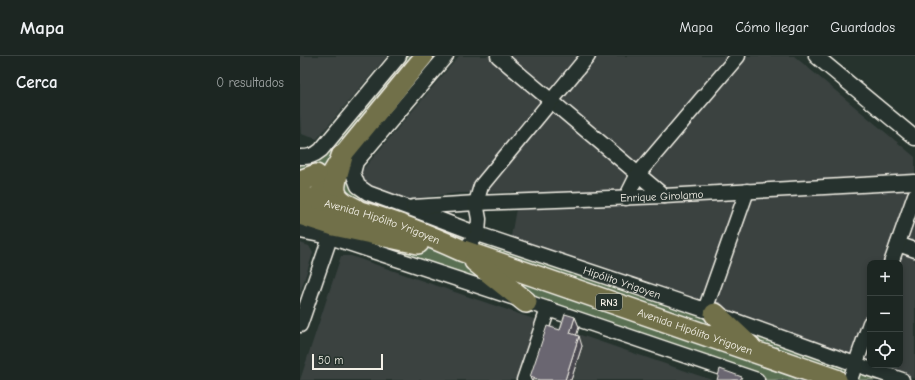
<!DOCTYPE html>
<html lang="es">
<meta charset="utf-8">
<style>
:root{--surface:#1c2622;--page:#252e2a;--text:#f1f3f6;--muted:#a0a5a5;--line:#3a4340}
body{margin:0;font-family:"Comic Neue",sans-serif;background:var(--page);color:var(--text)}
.controls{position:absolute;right:12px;bottom:12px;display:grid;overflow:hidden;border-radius:8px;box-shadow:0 2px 6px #0003}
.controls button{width:36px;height:36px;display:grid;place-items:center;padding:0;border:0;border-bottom:1px solid var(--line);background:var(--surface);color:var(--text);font:20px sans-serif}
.scale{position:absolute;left:12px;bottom:10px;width:71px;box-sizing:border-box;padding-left:4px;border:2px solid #f4f1e8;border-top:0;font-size:11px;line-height:14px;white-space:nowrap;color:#f4f1e8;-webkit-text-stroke:3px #26332d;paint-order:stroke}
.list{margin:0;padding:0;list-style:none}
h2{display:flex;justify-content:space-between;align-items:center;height:52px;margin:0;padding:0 16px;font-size:17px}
h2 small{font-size:13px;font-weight:400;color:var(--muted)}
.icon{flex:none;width:22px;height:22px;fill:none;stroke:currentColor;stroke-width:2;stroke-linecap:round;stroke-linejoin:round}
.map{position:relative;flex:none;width:615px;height:324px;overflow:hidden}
header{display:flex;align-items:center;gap:24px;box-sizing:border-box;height:56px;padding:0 20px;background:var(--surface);border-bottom:1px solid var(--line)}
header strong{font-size:19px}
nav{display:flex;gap:22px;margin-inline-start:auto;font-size:14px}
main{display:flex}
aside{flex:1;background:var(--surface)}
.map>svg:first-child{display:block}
</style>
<header>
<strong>Mapa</strong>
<nav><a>Mapa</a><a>Cómo llegar</a><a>Guardados</a></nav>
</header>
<main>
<aside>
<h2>Cerca<small>0 resultados</small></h2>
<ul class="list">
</ul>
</aside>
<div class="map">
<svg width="615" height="324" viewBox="0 0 615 324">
<rect width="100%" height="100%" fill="#26332d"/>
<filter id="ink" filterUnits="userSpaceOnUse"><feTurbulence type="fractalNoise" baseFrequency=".025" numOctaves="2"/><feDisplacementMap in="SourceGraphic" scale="8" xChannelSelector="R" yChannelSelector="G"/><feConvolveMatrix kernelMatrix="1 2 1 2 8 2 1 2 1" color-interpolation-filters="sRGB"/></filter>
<g filter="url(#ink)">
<!-- built -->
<g fill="#3a4241">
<polygon points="0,0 87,0 17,83 1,78 0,59"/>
<polygon points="159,0 494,0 615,101 615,323 573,309 600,309 600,207 570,207 570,308 210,186 219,136 158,137 101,144 62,127 59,118"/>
<polygon points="0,187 9,190 13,197 0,237"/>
<polygon points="41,200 51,200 146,233 412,324 0,324"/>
</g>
<!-- green -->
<polygon fill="#5a7053" stroke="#a7b09e" points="99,0 146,0 56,106 58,130 602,324 457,324 0,175 0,101 9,101"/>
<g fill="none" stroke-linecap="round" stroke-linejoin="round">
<!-- minor casing -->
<g stroke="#f4f1e8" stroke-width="17">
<g id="minor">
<path id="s1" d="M 146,0 L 56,106 L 53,117 L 58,130 L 68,137 L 112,153 L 178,178 L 405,254 L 555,308 L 602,324"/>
<polyline points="198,0 364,140"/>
<polyline points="516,0 615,82"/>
<path d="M 0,101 C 9,101 14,100 21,94 L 99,0"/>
<polyline points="326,142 338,118 438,0"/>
<path id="s2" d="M 113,151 L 176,147 L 364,140 L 615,126"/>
<polyline points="0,175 30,181 248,253 457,324"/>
<polyline points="598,188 615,194"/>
<polyline points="163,195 178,178 179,163 176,147 181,130 288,0"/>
<polyline points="591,207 615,139"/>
<polyline points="405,254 447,135"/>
<polyline points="0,269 33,173"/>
<polyline points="224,324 248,253"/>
<polyline points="550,324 570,267"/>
</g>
</g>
<!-- major casing -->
<g stroke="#f4f1e8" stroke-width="21">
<polyline id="major" points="8,156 42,100 124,0"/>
</g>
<!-- highway casing -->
<g stroke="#f4f1e8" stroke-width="24">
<g id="highway">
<path d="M 42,100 C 40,110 31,131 37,140 C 40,146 49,150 55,153"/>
<polyline points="0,125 16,119"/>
<path id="s3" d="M 0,140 C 20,146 40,150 60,156 C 95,166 130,180 163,195 L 536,324"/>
<polyline points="0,158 34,169 118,187"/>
<polyline points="175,205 226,246"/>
<polyline points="415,258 450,291"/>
</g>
</g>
<!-- minor -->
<use href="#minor" stroke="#26332d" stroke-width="14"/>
<!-- major -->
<use href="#major" stroke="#71704a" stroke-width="18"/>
<!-- highway -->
<use href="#highway" stroke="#71704a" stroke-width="21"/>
</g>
<!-- wall -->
<polygon fill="#5b5861" stroke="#f4f1e8" points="275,261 279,271 276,279 282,290 271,324 231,324 230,321 260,274"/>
<!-- shaded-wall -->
<g fill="#4a474f" stroke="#f4f1e8">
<polygon points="275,261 279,271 274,287 270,277"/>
<polygon points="279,280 282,290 271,324 265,324"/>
</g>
<!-- building -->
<g fill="#6a6671" stroke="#f4f1e8">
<polygon points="265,258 275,261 270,277 279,280 265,324 239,324 230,321 247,270 260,274"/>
<polygon points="420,313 442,321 440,324 417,324"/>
</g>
</g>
<g text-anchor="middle" stroke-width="4" stroke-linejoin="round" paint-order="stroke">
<!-- shield labels -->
<rect fill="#26332d" stroke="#b6b8b0" stroke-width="1" x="296" y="238" width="26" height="16" rx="3"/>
<g font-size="10" font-weight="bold" fill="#f4f1e8">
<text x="309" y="250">RN3</text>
</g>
<!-- street labels -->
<g font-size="11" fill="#f4f1e8" stroke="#26332d">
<text dy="4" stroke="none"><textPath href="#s2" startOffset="249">Enrique Girolamo</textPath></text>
<text dy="4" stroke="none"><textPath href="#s3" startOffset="86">Avenida Hipólito Yrigoyen</textPath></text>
<text dy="4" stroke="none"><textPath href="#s1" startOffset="446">Hipólito Yrigoyen</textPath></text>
<text dy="4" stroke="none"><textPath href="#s3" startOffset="418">Avenida Hipólito Yrigoyen</textPath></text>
</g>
</g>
</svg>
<div class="controls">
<button>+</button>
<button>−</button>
<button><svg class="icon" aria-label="locate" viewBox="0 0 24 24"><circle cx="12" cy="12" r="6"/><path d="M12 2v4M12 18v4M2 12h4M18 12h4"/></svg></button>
</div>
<div class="scale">50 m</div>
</div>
</main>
